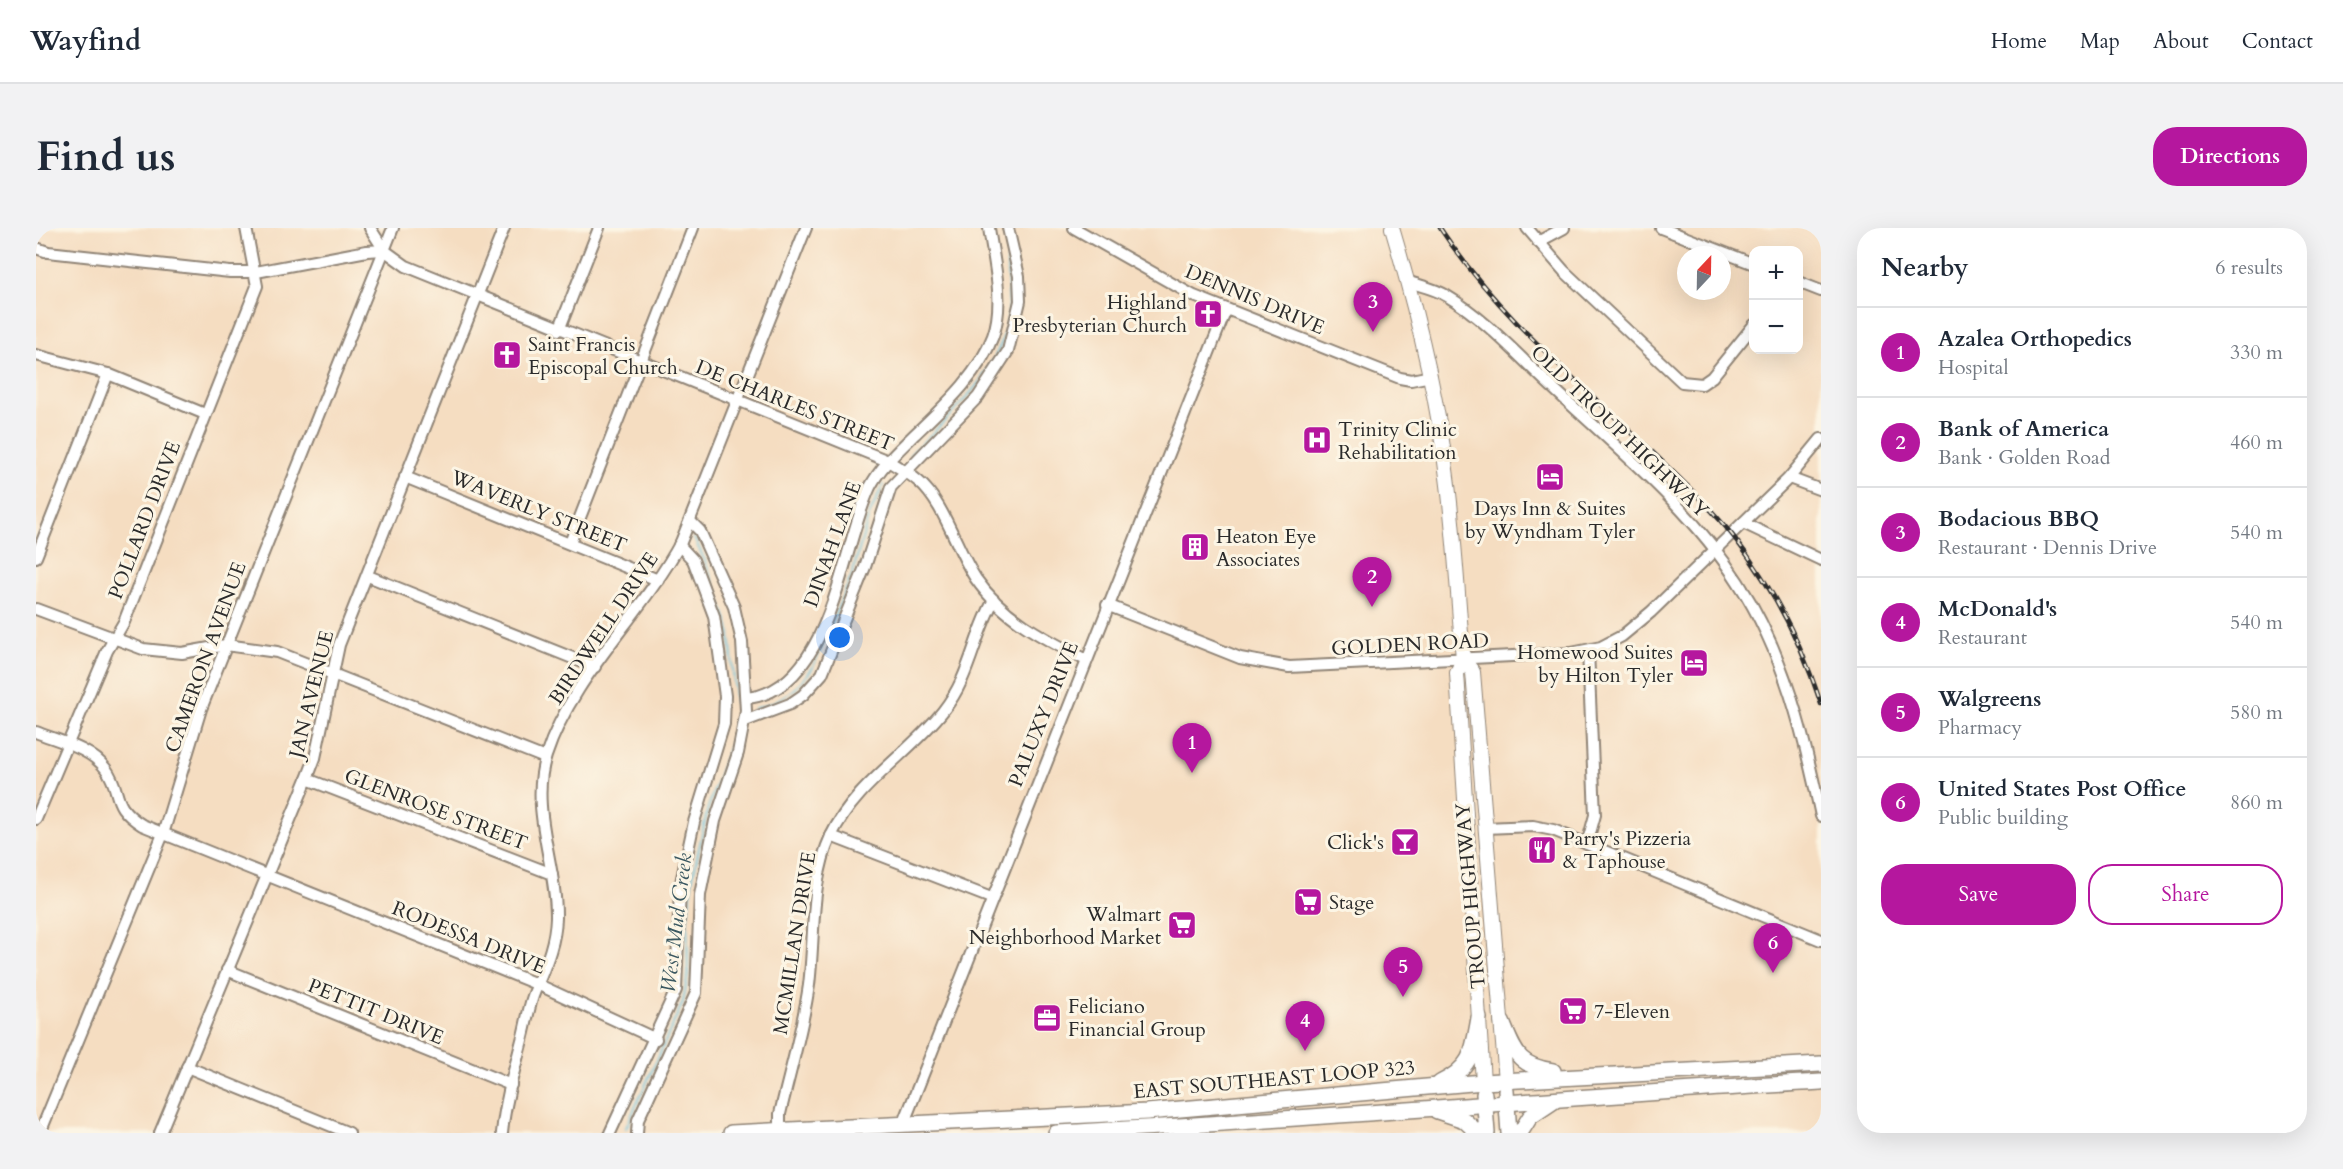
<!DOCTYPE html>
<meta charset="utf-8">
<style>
:root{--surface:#fff;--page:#f2f2f3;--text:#1f2937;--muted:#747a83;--line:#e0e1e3;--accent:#b5179e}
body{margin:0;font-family:Cardo,serif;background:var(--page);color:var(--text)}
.controls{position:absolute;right:18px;top:18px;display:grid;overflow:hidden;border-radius:12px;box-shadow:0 6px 24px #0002}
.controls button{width:54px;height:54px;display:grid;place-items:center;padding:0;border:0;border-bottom:2px solid var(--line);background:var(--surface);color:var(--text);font:30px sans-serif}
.compass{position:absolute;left:1641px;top:18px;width:54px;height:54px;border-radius:50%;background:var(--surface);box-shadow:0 6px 24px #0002;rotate:22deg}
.you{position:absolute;left:804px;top:410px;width:21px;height:21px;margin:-15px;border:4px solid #fff;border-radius:50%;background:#1a73e8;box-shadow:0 0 0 9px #1a73e833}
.badge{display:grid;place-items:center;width:39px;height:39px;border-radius:50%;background:var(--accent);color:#fff;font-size:20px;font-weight:700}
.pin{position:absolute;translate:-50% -50px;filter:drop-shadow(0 2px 3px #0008)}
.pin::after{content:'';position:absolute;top:32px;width:21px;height:18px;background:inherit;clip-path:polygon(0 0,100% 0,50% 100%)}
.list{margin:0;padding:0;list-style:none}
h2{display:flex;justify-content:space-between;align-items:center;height:78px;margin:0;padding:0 24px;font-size:26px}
h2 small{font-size:20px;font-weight:400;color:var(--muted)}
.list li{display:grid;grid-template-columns:39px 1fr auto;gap:18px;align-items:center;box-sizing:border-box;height:90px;padding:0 24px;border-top:2px solid var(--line)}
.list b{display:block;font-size:22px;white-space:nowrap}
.list p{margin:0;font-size:20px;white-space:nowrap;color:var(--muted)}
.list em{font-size:20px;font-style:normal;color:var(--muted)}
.actions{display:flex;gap:12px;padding:18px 24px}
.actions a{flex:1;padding:14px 0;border:2px solid var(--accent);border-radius:24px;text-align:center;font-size:21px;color:var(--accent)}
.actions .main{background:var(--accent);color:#fff}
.map{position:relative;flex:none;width:1785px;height:905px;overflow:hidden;border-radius:24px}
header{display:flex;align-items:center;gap:36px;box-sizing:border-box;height:84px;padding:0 30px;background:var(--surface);border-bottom:2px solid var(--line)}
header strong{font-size:28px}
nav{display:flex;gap:33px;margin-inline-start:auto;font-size:21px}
.intro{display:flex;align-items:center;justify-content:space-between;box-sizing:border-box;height:144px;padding:0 36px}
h1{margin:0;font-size:42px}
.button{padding:15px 27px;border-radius:24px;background:var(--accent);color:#fff;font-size:21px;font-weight:700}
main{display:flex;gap:36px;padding:0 36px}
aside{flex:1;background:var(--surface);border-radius:24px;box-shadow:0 6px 24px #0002}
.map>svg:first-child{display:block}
</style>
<header>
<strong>Wayfind</strong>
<nav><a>Home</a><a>Map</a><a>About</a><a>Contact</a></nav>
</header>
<div class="intro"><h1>Find us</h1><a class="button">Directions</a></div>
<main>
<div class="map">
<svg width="1785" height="905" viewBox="0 0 1785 905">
<rect width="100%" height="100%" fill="#fcf5e5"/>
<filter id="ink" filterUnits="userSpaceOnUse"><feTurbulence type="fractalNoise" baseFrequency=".0167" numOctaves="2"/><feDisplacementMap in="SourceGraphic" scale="12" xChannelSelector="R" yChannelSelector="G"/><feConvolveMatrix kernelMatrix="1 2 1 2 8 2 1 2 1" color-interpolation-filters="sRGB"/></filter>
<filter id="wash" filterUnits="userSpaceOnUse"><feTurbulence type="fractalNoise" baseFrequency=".008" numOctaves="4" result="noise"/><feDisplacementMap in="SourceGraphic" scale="24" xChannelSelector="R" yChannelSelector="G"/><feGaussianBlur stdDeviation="1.35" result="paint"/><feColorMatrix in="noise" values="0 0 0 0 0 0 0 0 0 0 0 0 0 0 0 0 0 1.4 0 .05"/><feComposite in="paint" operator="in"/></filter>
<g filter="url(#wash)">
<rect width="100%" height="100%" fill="#f5ddc1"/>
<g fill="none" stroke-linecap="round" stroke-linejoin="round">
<!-- stream -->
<g stroke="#60c2de" stroke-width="2">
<path d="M 874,227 C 912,189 963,147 972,91 C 975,71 970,51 972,31"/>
<polyline points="718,481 737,475 759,461 776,441 816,347 832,290 847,257"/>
<polyline points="590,900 647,774 652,746 651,693 656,652 672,580 696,511 701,486 693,399 669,333 658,310"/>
</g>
</g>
</g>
<g filter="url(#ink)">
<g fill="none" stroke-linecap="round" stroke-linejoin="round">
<!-- minor casing -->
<g stroke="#908476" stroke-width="14">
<g id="minor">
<path d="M 334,0 L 348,22 L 370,38 L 852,233 C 862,239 873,245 882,253 C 908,274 921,323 940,351 C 967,390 1009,411 1050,432"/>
<polyline points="1038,0 1158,68 1364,150 1375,152 1395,148"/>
<polyline points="1491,0 1528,43 1646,154 1666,156 1676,149 1718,97"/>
<polyline points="1625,0 1718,36"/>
<polyline points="1502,14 1528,0"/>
<polyline points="0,20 12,24 194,44 220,44 331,23 348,22"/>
<path d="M 1373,54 C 1385,58 1400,61 1411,68 C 1450,91 1484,130 1517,160 C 1581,220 1654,279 1702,354 C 1748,424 1768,507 1785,588"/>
<polyline points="1762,54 1785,63"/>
<polyline points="523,102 563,0"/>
<polyline points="0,127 72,146 169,186"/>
<polyline points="369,249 622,352"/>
<polyline points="1753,250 1785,262"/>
<polyline points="1707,295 1785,332"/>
<polyline points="534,315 657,0"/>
<polyline points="0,329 72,146"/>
<polyline points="332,348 559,439"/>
<polyline points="1071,377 1204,430 1253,439 1535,425 1565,419 1586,408 1615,384 1753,250 1785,211"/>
<polyline points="0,381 107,421 146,425 190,417 241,424 509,530"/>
<path d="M 710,470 C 795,463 805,320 834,259 C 845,238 862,223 878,207 C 908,178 942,148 957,108 C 969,74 958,35 953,0"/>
<polyline points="709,493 754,476 767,467 786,446 829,339 855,259 942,169 972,123 984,73 983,48 972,0"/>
<path d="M 0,504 C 22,513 55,520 70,541 C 87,565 73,576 106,597 L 503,757 L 620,811"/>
<polyline points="271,551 516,646"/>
<polyline points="0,591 71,423 88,394 221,58 210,0"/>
<polyline points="1449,600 1497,598 1517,602 1785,712"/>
<polyline points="795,608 955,670"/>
<polyline points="1551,616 1559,587 1552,422"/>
<polyline points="191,742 475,857"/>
<polyline points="151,839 313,905"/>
<polyline points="867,897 1190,82"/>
<path d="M 744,903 L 744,886 C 754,843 767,800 773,757 C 779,709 774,653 795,608 C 820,556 872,527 907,483 C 935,448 937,409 958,372"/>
<polyline points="4,905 127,606 165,481 357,0"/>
<polyline points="124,905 271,551 279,530 303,417 468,0"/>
<path d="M 466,905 C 469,874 478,843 486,812 C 490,798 492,782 497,768 C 507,742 519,719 520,690 C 521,638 493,580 510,528 C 536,448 605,388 645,314 L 770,0"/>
<polyline points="574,905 640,762 644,659 658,594 688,496 689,468 678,388 657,332 643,317"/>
<polyline points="601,905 602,892 660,765 664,667 679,593 702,525 710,483 706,414 698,379 664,303 654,293"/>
</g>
</g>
<!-- major casing -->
<g stroke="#908476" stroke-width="16">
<g id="major">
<path d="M 1356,0 C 1380,81 1401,165 1411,249 C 1419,310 1422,370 1427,431 L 1421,445 L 1447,854"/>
<polyline points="1427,431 1437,444 1470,853"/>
</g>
</g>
<!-- highway casing -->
<g stroke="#908476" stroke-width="18">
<g id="highway">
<path d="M 1466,794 C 1479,825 1482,838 1517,843"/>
<path d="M 1404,855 C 1437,839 1437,823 1443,790"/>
<polyline points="1470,863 1473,905"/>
<polyline points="1448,866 1451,905"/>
<polyline points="1401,883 1428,892 1442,905"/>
<polyline points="695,905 1111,884 1447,854 1785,836"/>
<path d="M 1020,905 C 1275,892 1530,868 1785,854"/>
<polyline points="1484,905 1494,889 1518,873"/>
</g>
</g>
<!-- minor -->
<use href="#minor" stroke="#fff" stroke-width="10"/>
<!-- major -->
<use href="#major" stroke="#fff" stroke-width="14"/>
<!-- highway -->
<use href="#highway" stroke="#fff" stroke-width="15"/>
<!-- rail casing -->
<g stroke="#2b2b2b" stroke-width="4.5">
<path id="rail" d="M 1404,0 C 1460,85 1536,148 1609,217 C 1639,246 1671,275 1697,308 C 1737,359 1765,414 1785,476"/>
</g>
<!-- rail -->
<use href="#rail" stroke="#fcf5e5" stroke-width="2" stroke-dasharray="7" stroke-linecap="butt"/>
</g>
</g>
<!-- icons -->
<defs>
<g id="church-square" transform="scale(1.5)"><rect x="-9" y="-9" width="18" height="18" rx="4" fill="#b5179e" stroke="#fcf5e5"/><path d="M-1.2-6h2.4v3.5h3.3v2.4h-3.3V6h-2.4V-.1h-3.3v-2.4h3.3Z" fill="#fff"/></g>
<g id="hospital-square" transform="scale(1.5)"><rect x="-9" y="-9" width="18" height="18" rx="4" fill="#b5179e" stroke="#fcf5e5"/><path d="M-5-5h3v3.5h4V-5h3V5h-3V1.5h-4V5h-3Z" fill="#fff"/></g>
<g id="hotel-square" transform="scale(1.5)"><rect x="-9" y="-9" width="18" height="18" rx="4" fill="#b5179e" stroke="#fcf5e5"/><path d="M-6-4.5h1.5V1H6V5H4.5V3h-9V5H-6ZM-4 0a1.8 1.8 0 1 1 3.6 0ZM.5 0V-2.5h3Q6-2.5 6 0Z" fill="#fff"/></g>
<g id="building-square" transform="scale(1.5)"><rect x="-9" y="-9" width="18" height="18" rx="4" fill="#b5179e" stroke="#fcf5e5"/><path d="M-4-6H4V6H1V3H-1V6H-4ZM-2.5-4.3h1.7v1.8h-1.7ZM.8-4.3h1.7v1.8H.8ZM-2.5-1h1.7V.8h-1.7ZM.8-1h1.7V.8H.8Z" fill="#fff"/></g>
<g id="bar-square" transform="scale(1.5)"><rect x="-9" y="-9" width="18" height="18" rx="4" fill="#b5179e" stroke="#fcf5e5"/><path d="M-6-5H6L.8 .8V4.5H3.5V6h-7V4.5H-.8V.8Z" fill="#fff"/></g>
<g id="restaurant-square" transform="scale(1.5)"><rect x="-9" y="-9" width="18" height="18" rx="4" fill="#b5179e" stroke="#fcf5e5"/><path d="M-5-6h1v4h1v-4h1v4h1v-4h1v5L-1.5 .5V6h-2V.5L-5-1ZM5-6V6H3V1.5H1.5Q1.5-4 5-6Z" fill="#fff"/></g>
<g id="supermarket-square" transform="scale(1.5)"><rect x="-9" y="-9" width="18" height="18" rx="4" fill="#b5179e" stroke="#fcf5e5"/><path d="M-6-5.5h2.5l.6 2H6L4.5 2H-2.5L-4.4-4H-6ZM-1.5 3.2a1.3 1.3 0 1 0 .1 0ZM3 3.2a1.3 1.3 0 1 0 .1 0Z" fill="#fff"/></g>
<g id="office-square" transform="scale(1.5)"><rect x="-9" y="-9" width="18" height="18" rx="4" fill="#b5179e" stroke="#fcf5e5"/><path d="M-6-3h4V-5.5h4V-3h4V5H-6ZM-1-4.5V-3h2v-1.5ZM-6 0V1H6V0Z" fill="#fff"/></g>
</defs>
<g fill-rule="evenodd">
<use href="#church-square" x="1172" y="86"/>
<use href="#church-square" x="471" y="127"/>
<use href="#hospital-square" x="1281" y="212"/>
<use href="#hotel-square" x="1514" y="249"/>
<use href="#building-square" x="1159" y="319"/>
<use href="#hotel-square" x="1658" y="435"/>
<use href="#bar-square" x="1369" y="614"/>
<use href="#restaurant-square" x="1506" y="622"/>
<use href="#supermarket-square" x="1272" y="674"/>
<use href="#supermarket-square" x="1146" y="697"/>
<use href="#supermarket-square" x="1537" y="783"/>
<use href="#office-square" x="1011" y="790"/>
</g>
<g text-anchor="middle" stroke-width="6" stroke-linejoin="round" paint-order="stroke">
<!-- street labels -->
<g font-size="20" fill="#2b2b2b" stroke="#fcf5e5">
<text transform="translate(1219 71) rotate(23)" y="7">DENNIS DRIVE</text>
<text transform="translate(759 177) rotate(22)" y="7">DE CHARLES STREET</text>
<text transform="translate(1584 203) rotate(44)" y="7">OLD TROUP HIGHWAY</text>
<text transform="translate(503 283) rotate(22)" y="7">WAVERLY STREET</text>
<text transform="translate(108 292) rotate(-69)" y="7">POLLARD DRIVE</text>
<text transform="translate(796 316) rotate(-70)" y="7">DINAH LANE</text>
<text transform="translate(567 400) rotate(-56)" y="7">BIRDWELL DRIVE</text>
<text transform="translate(1374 416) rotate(-3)" y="7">GOLDEN ROAD</text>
<text transform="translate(169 429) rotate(-70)" y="7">CAMERON AVENUE</text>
<text transform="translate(275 466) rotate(-76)" y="7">JAN AVENUE</text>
<text transform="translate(1007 486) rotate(-68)" y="7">PALUXY DRIVE</text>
<text transform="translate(400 581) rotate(21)" y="7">GLENROSE STREET</text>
<text transform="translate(1434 668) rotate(-95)" y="7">TROUP HIGHWAY</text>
<text transform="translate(433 709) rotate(22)" y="7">RODESSA DRIVE</text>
<text transform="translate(758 715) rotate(-81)" y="7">MCMILLAN DRIVE</text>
<text transform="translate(340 783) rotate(22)" y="7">PETTIT DRIVE</text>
<text transform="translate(1238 851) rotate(-5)" y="7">EAST SOUTHEAST LOOP 323</text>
</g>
<!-- poi labels -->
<g font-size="20" fill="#2b2b2b" stroke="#fcf5e5" text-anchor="start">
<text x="1151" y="81" text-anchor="end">Highland<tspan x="1151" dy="23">Presbyterian Church</tspan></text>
<text x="492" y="123">Saint Francis<tspan x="492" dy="23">Episcopal Church</tspan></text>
<text x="1302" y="208">Trinity Clinic<tspan x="1302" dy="23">Rehabilitation</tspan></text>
<text x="1514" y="287" text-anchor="middle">Days Inn &amp; Suites<tspan x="1514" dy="23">by Wyndham Tyler</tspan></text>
<text x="1180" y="315">Heaton Eye<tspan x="1180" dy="23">Associates</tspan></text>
<text x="1637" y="431" text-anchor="end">Homewood Suites<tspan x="1637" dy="23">by Hilton Tyler</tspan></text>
<text x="1527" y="617">Parry's Pizzeria<tspan x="1527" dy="23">&amp; Taphouse</tspan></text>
<text x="1348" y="621" text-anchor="end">Click's</text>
<text x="1293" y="681">Stage</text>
<text x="1125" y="693" text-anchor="end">Walmart<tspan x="1125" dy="23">Neighborhood Market</tspan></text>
<text x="1032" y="785">Feliciano<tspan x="1032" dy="23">Financial Group</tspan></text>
<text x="1558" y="790">7-Eleven</text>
</g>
<!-- water labels -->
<g font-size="21" font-style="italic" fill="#3b5861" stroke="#fcf5e5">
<text transform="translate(640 695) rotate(-83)" y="7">West Mud Creek</text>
</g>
</g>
</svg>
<div class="controls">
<button>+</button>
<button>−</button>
</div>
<svg class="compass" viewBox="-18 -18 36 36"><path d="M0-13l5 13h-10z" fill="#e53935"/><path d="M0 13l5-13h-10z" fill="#747a83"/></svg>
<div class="you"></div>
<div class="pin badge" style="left:1156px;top:545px">1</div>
<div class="pin badge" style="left:1336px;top:379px">2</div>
<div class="pin badge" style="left:1337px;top:104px">3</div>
<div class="pin badge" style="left:1269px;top:823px">4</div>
<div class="pin badge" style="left:1367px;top:769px">5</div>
<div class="pin badge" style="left:1737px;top:745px">6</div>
</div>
<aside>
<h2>Nearby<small>6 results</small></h2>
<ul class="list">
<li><span class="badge">1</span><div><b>Azalea Orthopedics</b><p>Hospital</p></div><em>330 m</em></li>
<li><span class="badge">2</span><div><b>Bank of America</b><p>Bank · Golden Road</p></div><em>460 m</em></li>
<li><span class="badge">3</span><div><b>Bodacious BBQ</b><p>Restaurant · Dennis Drive</p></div><em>540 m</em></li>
<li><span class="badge">4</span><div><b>McDonald's</b><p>Restaurant</p></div><em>540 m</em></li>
<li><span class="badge">5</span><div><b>Walgreens</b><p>Pharmacy</p></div><em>580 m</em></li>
<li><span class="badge">6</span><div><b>United States Post Office</b><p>Public building</p></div><em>860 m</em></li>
</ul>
<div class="actions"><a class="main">Save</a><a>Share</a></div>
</aside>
</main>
